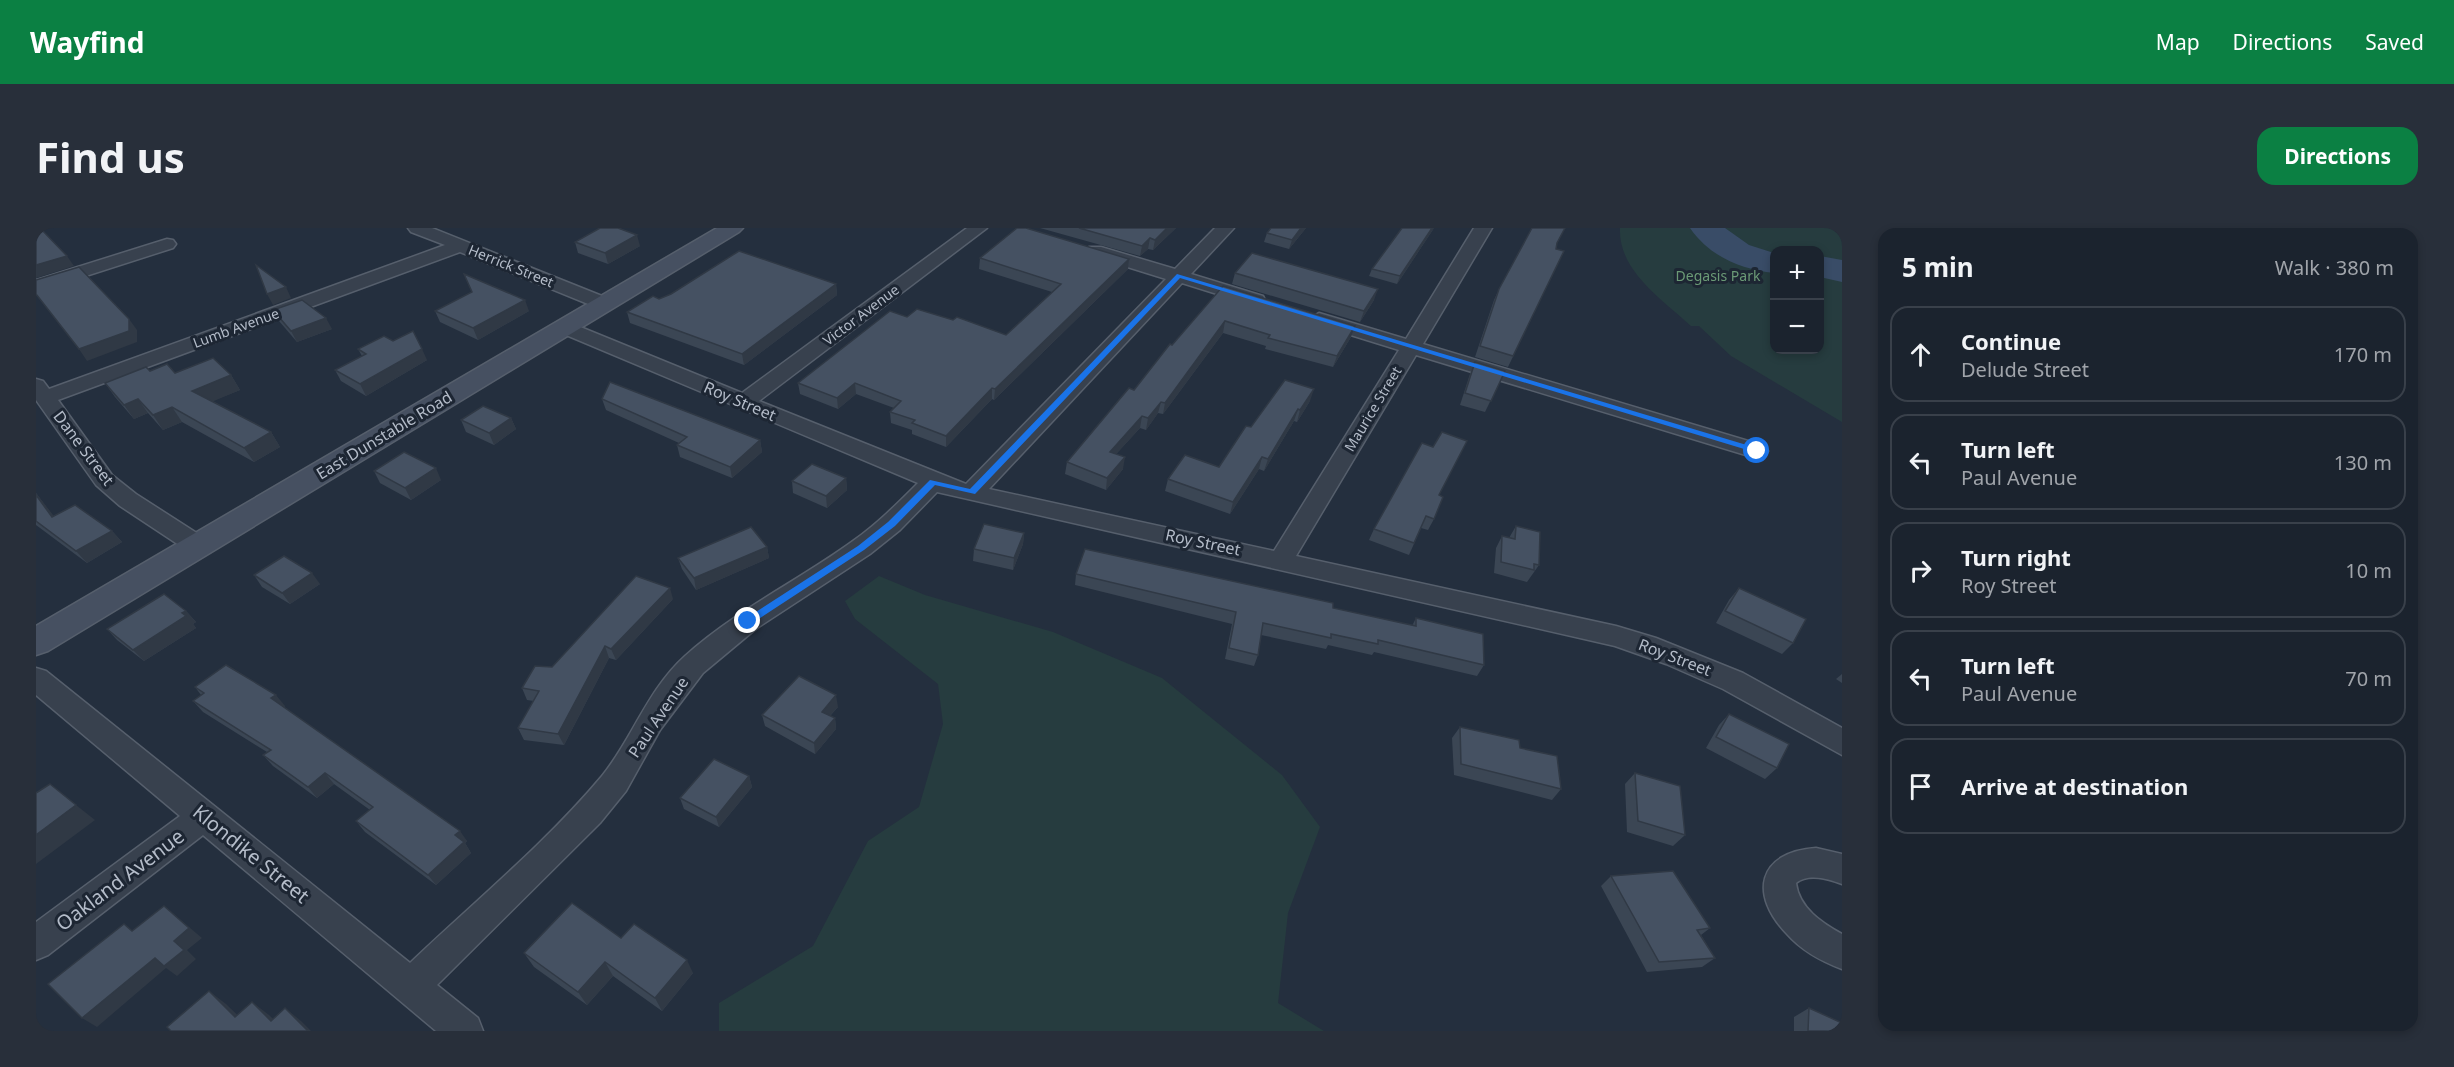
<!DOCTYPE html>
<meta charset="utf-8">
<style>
:root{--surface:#1b232e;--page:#282f3a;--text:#f1f3f6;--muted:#a0a4aa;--line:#39404a;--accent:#0b8043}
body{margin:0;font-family:"Noto Sans",sans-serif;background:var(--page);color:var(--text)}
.controls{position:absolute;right:18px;top:18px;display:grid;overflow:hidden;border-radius:12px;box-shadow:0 3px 9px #0003}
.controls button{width:54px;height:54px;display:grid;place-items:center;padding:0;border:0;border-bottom:2px solid var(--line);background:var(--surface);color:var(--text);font:30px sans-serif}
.stop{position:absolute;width:18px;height:18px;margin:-14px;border:4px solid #1a73e8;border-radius:50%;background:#fff}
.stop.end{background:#1a73e8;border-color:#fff;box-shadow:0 2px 6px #0008}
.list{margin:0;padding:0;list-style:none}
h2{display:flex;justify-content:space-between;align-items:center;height:78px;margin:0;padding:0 24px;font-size:26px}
h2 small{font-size:20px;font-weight:400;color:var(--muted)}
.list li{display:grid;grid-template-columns:39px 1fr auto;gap:18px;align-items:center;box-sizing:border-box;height:96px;margin:0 12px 12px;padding:0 12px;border:2px solid var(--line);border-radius:18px}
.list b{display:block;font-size:22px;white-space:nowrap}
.list p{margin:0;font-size:20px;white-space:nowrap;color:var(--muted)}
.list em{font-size:20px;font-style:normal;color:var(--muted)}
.icon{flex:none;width:33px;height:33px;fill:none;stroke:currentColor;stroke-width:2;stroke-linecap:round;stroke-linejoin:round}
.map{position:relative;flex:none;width:1806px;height:803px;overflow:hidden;border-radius:18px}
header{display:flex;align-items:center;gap:36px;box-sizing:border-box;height:84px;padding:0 30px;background:var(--accent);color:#fff}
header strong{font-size:28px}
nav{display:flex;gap:33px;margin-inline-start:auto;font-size:21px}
.intro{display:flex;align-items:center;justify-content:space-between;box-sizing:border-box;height:144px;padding:0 36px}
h1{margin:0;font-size:42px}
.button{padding:15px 27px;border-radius:18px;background:var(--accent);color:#fff;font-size:21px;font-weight:700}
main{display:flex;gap:36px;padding:0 36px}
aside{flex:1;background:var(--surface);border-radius:18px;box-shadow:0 3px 9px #0003}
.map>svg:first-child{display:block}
</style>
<header>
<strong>Wayfind</strong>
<nav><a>Map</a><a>Directions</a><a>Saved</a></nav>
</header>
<div class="intro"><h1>Find us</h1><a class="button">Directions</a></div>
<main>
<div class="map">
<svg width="1806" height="803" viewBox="0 0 1806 803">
<rect width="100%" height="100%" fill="#242f3e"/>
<!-- green -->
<g fill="#263c3f" fill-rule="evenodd">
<path d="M 1584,0 L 1806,0 L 1806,194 L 1695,128 L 1663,98 L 1655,98 C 1627,72 1582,43 1584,0 ZM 1738,22 L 1784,22 L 1784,122 L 1738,122 Z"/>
<polygon points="843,348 889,367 1017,404 1126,450 1246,547 1284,599 1252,685 1242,775 1288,803 683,803 683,775 777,718 832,613 883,579 907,496 902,456 819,391 809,373"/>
</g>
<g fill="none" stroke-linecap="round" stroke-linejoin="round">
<!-- river -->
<g fill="#394c67" fill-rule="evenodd">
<path d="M 1654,0 L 1689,0 L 1713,17 L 1738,25 L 1738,45 C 1705,41 1674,29 1654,0 Z"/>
<polygon points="1784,28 1806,32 1806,54 1784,49"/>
</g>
<!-- street casing -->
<g stroke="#565f6c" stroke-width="3">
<g id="street">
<polygon points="372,0 396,0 576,72 579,76 576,80 562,80 424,24 22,172 76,247 100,266 170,311 173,317 170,323 161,326 152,323 84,278 60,257 0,172 0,151 7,153 13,161 409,17 375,4"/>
<path d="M 931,0 L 951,0 L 723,173 L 930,256 L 1130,51 L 1053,27 L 1050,23 L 1053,19 L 1065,19 L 1139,41 L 1179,0 L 1198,0 L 1155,46 L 1227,68 L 1229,72 L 1227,76 L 1213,76 L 1146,55 L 953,261 L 1238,323 L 1363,122 L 1276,95 L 1273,91 L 1283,85 L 1370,111 L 1438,0 L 1456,0 L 1387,116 L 1729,218 L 1732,223 L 1729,228 L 1713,228 L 1380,127 L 1260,328 L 1580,398 L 1620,410 L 1707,445 L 1806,500 L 1806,527 L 1687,461 L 1630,436 L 1579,418 L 901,264 L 864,302 L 834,326 L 721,400 L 667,445 L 624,502 L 590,563 L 564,595 L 401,757 L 442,790 L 447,803 L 400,803 L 167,607 L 12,727 L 0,732 L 0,694 L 144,588 L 0,467 L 0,440 L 10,443 L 374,735 C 438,674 509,616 566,548 C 596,511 612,461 649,428 C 700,382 762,353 817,313 C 841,296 861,276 882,255 L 523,104 L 520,100 L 523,96 L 537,96 L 706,165 Z"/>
<polygon points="131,11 137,12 140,16 137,20 0,64 0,52"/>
<path d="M 1780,620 L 1806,626 L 1806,656 C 1792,651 1773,645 1760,655 C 1763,680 1786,695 1806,706 L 1806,741 C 1785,733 1766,723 1751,706 C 1713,667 1721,624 1780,620 Z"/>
</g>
</g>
<!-- secondary casing -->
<g stroke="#565f6c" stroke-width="3">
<polygon id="secondary" points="681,0 707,0 703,4 12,423 0,427 0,398"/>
</g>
<!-- street -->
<use href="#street" fill="#38414e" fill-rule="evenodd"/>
<!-- secondary -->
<use href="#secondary" fill="#465061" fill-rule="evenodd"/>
</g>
<!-- wall -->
<g fill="#3b4654">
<polygon points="1004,0 1140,0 1117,22 1112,21 1104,28"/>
<polygon points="1270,0 1253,21 1228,14 1231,5"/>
<polygon points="1398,0 1361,56 1333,48 1336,41"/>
<polygon points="539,14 604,18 572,36 542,25"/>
<polygon points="1521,16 1520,21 1528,23 1472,139 1439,129 1458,72 1463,61"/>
<polygon points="944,30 1093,31 1092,41 958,172 956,171 910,219 876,206 876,202 855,195 854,184 858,180 820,166 802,181 764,166 762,155 871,89 917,92 970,107 1016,64 943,41"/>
<polygon points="1199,45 1338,72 1324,94 1196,56"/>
<polygon points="428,46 493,83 442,112 404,94 399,83 436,65"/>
<polygon points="800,56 801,67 708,137 594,95 591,84 623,71"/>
<polygon points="1187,58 1315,109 1297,139 1229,121 1230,118 1187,105 1127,186 1122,185 1110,202 1104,200 1080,226 1087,241 1070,262 1029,246 1031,234 1098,162"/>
<polygon points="237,82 296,101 261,114 243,93"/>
<polygon points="322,121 391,132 330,168 305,153 299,142 326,128"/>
<polygon points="1439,134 1469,143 1449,184 1424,177 1434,146"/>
<polygon points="114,143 195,147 204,162 176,173 235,204 244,219 218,234 146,194 127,202 112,185 98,191 79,169 69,155"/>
<polygon points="566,171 724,212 726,224 696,250 644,229 641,217 643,215 570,182"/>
<polygon points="1274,173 1261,194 1258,193 1228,243 1223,241 1194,286 1129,263 1132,251 1183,239 1215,199"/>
<polygon points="475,190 480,201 458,217 430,204 425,192"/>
<polygon points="338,243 405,252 375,272 344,255"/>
<polygon points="810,250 811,262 791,280 757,265 756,253"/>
<polygon points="0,265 17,288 76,303 86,314 51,335 0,297"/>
<polygon points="1403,267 1398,291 1392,302 1385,300 1373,327 1333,312 1338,301"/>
<polygon points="1480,298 1503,337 1491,354 1458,345 1460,320 1466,308 1473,310"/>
<polygon points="988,305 987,316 977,342 937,333 938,321"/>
<polygon points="731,319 733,330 660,362 646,341 642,330"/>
<polygon points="1040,346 1297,380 1376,398 1380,390 1448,437 1441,448 1338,424 1336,427 1292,417 1290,421 1225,407 1222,427 1218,438 1189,431 1196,396 1039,357"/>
<polygon points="218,347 284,356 254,376 226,359"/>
<polygon points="1703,360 1757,415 1746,426 1680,395 1693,372"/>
<polygon points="637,371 580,432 573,430 528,517 488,512 482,500 498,473 491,472 486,460"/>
<polygon points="150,383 160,394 157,396 160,400 108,433 81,412 71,401"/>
<polygon points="1806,446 1806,455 1800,451"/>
<polygon points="159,459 249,478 248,479 431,613 429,615 435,625 400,657 329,604 320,593 334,582 298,556 281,570 237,538 227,527 231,524 167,484 157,473 165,467"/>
<polygon points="802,479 794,488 799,490 800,501 779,526 729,498 726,487"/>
<polygon points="1693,486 1741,540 1729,551 1670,520 1683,497"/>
<polygon points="1424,499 1484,520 1525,561 1516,572 1418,547 1416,510"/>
<polygon points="1599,545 1649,607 1637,618 1591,604 1589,556"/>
<polygon points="713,548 716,559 683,599 648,581 644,570"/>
<polygon points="1575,648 1674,700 1665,707 1679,730 1666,739 1611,744 1565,658"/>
<polygon points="585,710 657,745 626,783 577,748 551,777 498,739 488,725"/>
<polygon points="1773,780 1806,803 1758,803 1758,789"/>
</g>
<!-- shaded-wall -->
<g fill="#303945">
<polygon points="1131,0 1140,0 1117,22 1119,12"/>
<polygon points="1265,0 1270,0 1253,21 1256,12"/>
<polygon points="1396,0 1398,0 1361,56 1364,48"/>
<polygon points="601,7 604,18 572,36 569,25"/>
<polygon points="1114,10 1112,21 1104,28 1106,18"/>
<polygon points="31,28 38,38 0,50 0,37"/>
<polygon points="1093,31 1092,41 958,172 959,161"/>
<polygon points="800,56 801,67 708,137 706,126"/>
<polygon points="250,59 255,70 237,77 231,66"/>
<polygon points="1342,61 1338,72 1324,94 1328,83"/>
<polygon points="489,72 493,83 442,112 437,100"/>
<polygon points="290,90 296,101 261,114 255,103"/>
<polygon points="93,91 101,102 101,114 51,133 43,121"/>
<polygon points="1189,93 1187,105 1127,186 1129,175"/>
<polygon points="1319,98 1315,109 1297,139 1301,128"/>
<polygon points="386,121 391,132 330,168 324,156"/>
<polygon points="195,147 204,162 166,178 156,163"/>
<polygon points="819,155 820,166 802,181 801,170"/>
<polygon points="956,160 956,171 910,219 910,208"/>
<polygon points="1278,161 1274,173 1261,194 1264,182"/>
<polygon points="102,171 112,185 98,191 88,177"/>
<polygon points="1125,174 1122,185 1110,202 1112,190"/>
<polygon points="136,179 146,194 127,202 117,187"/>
<polygon points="1262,181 1258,193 1228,243 1232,231"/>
<polygon points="1106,188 1104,200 1072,235 1074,224"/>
<polygon points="475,190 480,201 458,217 453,205"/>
<polygon points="235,204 244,219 218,234 208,220"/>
<polygon points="724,212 726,224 696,250 694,239"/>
<polygon points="1089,229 1087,241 1070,262 1071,250"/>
<polygon points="1226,229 1223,241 1194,286 1197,274"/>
<polygon points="400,240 405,252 375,272 369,260"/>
<polygon points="810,250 811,262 791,280 790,268"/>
<polygon points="0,265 27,300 16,289 0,267"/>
<polygon points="76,303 86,314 51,335 40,323"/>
<polygon points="988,305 987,316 977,342 978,330"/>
<polygon points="731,319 733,330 660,362 658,350"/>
<polygon points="276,345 284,356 254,376 246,365"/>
<polygon points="634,360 637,371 580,432 575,421"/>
<polygon points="150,383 160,394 157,396 160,400 108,433 97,422"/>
<polygon points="569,418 573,430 528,517 522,506"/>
<polygon points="240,467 249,478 244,481 235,470"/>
<polygon points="800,467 802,479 787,495 786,484"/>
<polygon points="799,490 800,501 779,526 778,515"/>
<polygon points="289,545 298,556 281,570 272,559"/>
<polygon points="713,548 716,559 683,599 680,589"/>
<polygon points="40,577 59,592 0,636 0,607"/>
<polygon points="424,603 431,613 429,615 435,625 400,657 392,647 419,607"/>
<polygon points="128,678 166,710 151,722 160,731 141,748 130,740 61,799 46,790 138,713"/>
<polygon points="651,732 657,745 626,783 619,770"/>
<polygon points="569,734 577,748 551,777 542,764"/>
<polygon points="173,763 190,776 216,801 199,789"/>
<polygon points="216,774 233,787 250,803 235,793"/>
<polygon points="249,780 265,793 275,803 272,803"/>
</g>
<!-- building -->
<g fill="#455162" stroke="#303945" stroke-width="1.5">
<polygon points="0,0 4,0 31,28 0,37"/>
<polygon points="564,0 582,0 601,7 569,25 539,14"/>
<polygon points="981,0 990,0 1093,31 959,161 956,160 910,208 876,195 879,192 854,184 865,173 819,155 801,170 762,155 854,83 871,89 881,81 917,92 921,89 970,107 1025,56 944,30"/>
<polygon points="1043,0 1131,0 1119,12 1114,10 1106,18"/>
<polygon points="1235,0 1265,0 1256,12 1231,5"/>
<polygon points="1366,0 1396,0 1364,48 1336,41"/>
<polygon points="1496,0 1529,0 1521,15 1520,21 1528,23 1477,128 1444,118 1463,61"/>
<polygon points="703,23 800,56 706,126 591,84 617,68 623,71 635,66"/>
<polygon points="1216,25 1342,61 1328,83 1199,45"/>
<polygon points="220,37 250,59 231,66"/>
<polygon points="43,39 93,91 93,103 43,121 0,66 0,52"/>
<polygon points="428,46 489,72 437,100 399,83 436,64"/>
<polygon points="1187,58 1319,98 1301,128 1232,110 1234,107 1189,93 1129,175 1125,174 1112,190 1106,188 1074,224 1089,229 1071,250 1031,234 1093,160 1098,162 1134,116 1136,117"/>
<polygon points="266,72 290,90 255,103 237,82"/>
<polygon points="377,103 386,121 324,156 299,142 330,126 322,121 348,108 357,113"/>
<polygon points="177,130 195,147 156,163 235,204 208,220 136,179 117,187 102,171 88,177 69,155 110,139 114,143 131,136 139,145"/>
<polygon points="1439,134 1469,143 1455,173 1429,165"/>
<polygon points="1249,152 1278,161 1264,182 1262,181 1232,231 1226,229 1197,274 1132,251 1149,227 1183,239 1210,198 1215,199"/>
<polygon points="574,154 724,212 694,239 641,217 651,209 566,171"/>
<polygon points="447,178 475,190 453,205 425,192"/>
<polygon points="1406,204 1431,213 1403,267 1407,269 1398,291 1390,288 1378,315 1338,301 1386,215 1397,219"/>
<polygon points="368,224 400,240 369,260 338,243"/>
<polygon points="776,236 810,250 790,268 756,253"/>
<polygon points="0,267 16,289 39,277 76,303 40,323 0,293"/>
<polygon points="948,296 988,305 978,330 938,321"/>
<polygon points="1480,298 1504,304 1503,337 1498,336 1498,342 1465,334 1466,308 1479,311"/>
<polygon points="715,299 731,319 658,350 642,330"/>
<polygon points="1049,321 1297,375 1297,380 1380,398 1380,390 1447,406 1448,437 1342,412 1342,416 1295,406 1295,410 1227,395 1222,427 1193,420 1200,384 1040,346"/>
<polygon points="248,328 276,345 246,365 218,347"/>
<polygon points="600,348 634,360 575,421 569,418 522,506 482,500 503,463 486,460 499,438 516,439"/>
<polygon points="1703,360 1770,391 1757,415 1689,383"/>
<polygon points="128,366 150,383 146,385 150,388 97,422 71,401"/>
<polygon points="190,437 240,467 235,470 424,603 419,607 428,614 392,647 320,593 337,579 289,545 272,559 227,527 235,522 157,473 168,465 159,459"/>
<polygon points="763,448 800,467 786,484 799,490 778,515 726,487"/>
<polygon points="1693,486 1753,516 1741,540 1680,509"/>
<polygon points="1424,499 1483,512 1484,520 1521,528 1525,561 1425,536"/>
<polygon points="678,531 713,548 680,589 644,570"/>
<polygon points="1599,545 1644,558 1649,607 1602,593"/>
<polygon points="14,556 40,577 0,607 0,565"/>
<polygon points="1637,643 1674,700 1661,702 1679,730 1623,734 1575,648"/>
<polygon points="536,675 585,710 598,696 651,732 619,770 569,734 542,764 488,725"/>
<polygon points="128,678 153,700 138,713 148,722 128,738 119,730 46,790 12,756 88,696 96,703"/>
<polygon points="173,763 199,789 216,774 235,793 249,780 272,803 135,803 131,799"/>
<polygon points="1773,780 1806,795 1806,803 1772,803"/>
</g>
<!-- route -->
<polygon fill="#1a73e8" points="1141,46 1724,221 1725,223 1718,224 1144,50 939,266 899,257 859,298 828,322 715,396 709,396 709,391 822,318 852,294 894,252 934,261"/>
<g text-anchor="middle" stroke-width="6" stroke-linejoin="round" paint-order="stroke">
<!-- far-street labels -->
<g font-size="14" fill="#b4bcc9" stroke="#1d2633">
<text transform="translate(475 38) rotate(22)" y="5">Herrick Street</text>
<text transform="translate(825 87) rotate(-37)" y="5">Victor Avenue</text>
<text transform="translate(200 100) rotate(-20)" y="5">Lumb Avenue</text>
<text transform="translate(1337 181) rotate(-59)" y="5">Maurice Street</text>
</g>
<!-- far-park labels -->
<g font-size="14" fill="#6b9a76" stroke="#1d2633">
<text x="1682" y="53">Degasis Park</text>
</g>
<!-- street labels -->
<g font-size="16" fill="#b4bcc9" stroke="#1d2633">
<text transform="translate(704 173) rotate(23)" y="6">Roy Street</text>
<text transform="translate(348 207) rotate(-31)" y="6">East Dunstable Road</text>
<text transform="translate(48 220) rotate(53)" y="6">Dane Street</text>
<text transform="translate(1167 314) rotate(12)" y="6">Roy Street</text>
<text transform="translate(1639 429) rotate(21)" y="6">Roy Street</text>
<text transform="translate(622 489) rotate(-56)" y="6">Paul Avenue</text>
</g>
<!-- near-street labels -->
<g font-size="20" fill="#b4bcc9" stroke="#1d2633">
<text transform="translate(215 626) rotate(39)" y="7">Klondike Street</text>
<text transform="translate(84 652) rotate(-37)" y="7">Oakland Avenue</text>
</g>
</g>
</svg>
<div class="controls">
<button>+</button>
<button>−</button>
</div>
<div class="stop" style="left:1721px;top:223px"></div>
<div class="stop end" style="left:712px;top:393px"></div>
</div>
<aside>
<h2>5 min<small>Walk · 380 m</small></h2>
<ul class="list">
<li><svg class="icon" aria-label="ahead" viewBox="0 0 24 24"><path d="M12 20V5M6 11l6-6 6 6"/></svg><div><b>Continue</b><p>Delude Street</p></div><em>170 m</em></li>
<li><svg class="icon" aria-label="left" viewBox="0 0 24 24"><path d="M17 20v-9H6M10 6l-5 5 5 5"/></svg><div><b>Turn left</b><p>Paul Avenue</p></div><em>130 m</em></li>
<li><svg class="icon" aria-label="right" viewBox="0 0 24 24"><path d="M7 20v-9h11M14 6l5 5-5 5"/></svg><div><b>Turn right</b><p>Roy Street</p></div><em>10 m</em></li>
<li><svg class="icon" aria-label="left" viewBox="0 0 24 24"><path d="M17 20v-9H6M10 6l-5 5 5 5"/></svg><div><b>Turn left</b><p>Paul Avenue</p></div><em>70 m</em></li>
<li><svg class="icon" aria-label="arrive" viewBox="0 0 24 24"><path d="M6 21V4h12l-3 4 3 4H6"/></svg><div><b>Arrive at destination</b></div></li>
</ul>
</aside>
</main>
